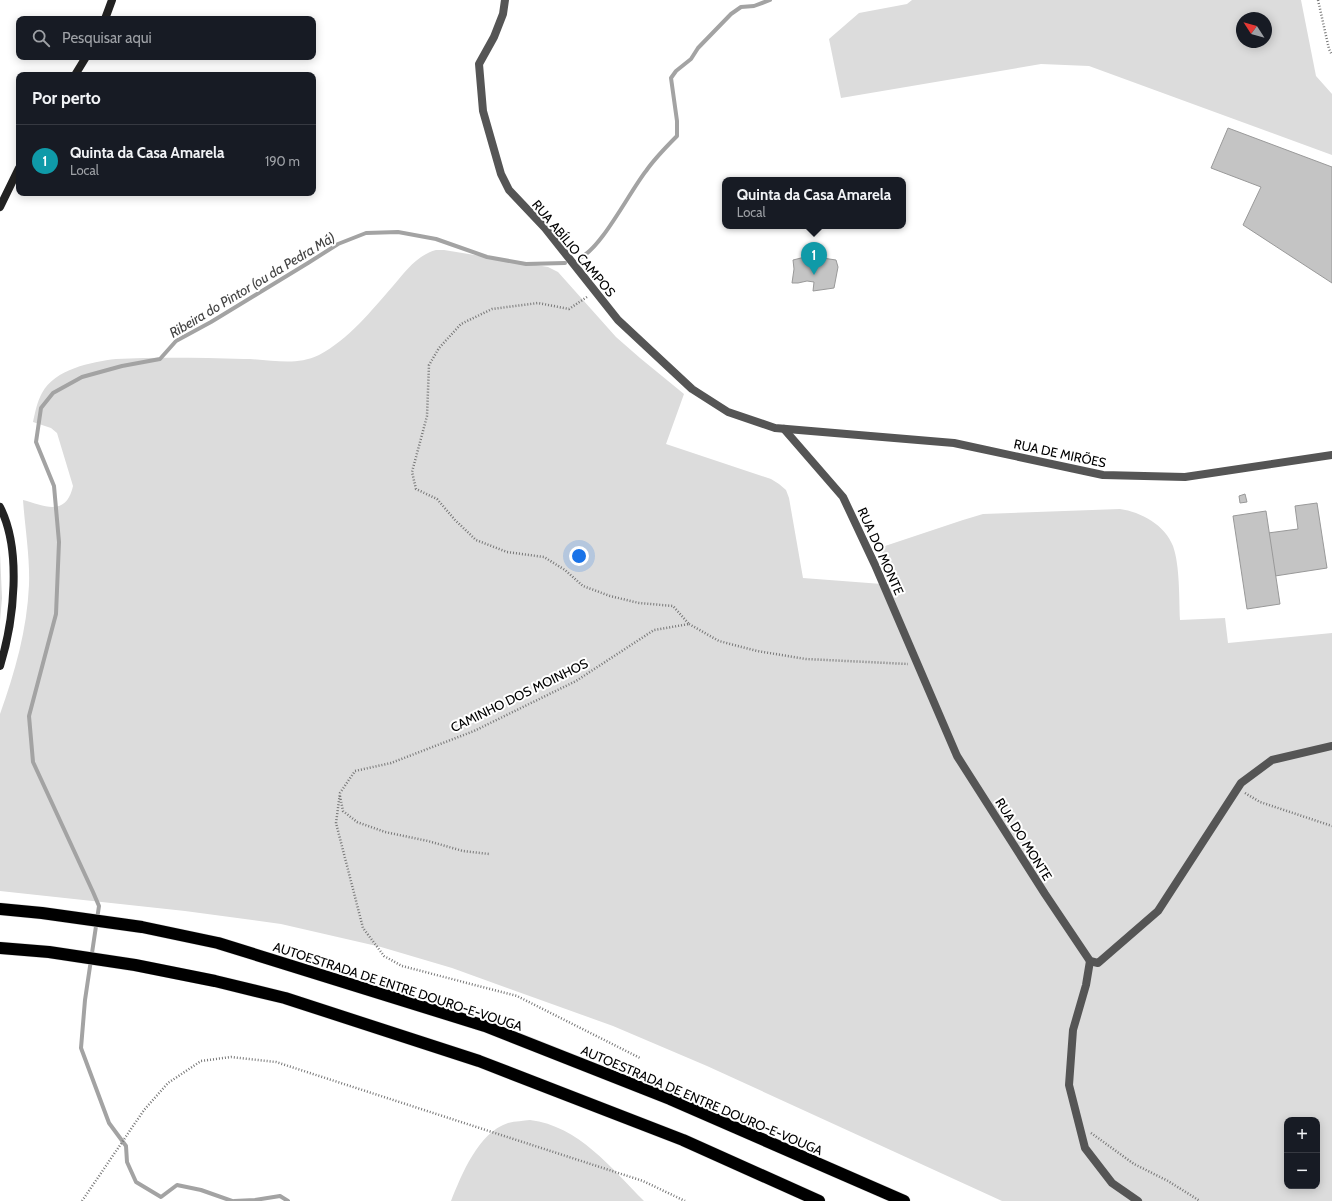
<!DOCTYPE html>
<html lang="pt">
<meta charset="utf-8">
<style>
:root{--surface:#171b24;--page:#20242c;--text:#f1f3f6;--muted:#9ea1a6;--line:#363941;--accent:#858687}
body{margin:0;font-family:Cabin,sans-serif;background:var(--page);color:var(--text)}
.controls{position:absolute;right:12px;bottom:12px;display:grid;overflow:hidden;border-radius:8px;box-shadow:0 2px 10px #0003}
.controls button{width:36px;height:36px;display:grid;place-items:center;padding:0;border:0;border-bottom:1px solid var(--line);background:var(--surface);color:var(--text);font:20px sans-serif}
.compass{position:absolute;left:1236px;top:12px;width:36px;height:36px;border-radius:50%;background:var(--surface);box-shadow:0 2px 10px #0003;rotate:306deg}
.you{position:absolute;left:579px;top:556px;width:14px;height:14px;margin:-10px;border:3px solid #fff;border-radius:50%;background:#1a73e8;box-shadow:0 0 0 6px #1a73e833}
.badge{display:grid;place-items:center;width:26px;height:26px;border-radius:50%;background:var(--accent);color:#fff;font-size:13px;font-weight:700}
.pin{position:absolute;translate:-50% -33px;filter:drop-shadow(0 1px 2px #0008)}
.pin::after{content:'';position:absolute;top:21px;width:14px;height:12px;background:inherit;clip-path:polygon(0 0,100% 0,50% 100%)}
.popup{position:absolute;left:722px;top:177px;width:184px;height:52px;box-sizing:border-box;display:grid;place-content:center;border-radius:8px;background:var(--surface);filter:drop-shadow(0 1px 3px #0005);font-size:13px;white-space:nowrap;color:var(--muted)}
.popup b{font-size:15px;color:var(--text)}
.popup::after{content:'';position:absolute;left:50%;top:100%;margin-left:-8px;border:8px solid transparent;border-top-color:var(--surface)}
.list{margin:0;padding:0;list-style:none}
h2{display:flex;justify-content:space-between;align-items:center;height:52px;margin:0;padding:0 16px;font-size:17px}
h2 small{font-size:13px;font-weight:400;color:var(--muted)}
.list li{display:grid;grid-template-columns:26px 1fr auto;gap:12px;align-items:center;box-sizing:border-box;height:72px;padding:0 16px;border-top:1px solid var(--line)}
.list b{display:block;font-size:15px;white-space:nowrap}
.list p{margin:0;font-size:13px;white-space:nowrap;color:var(--muted)}
.list em{font-size:13px;font-style:normal;color:var(--muted)}
.icon{flex:none;width:22px;height:22px;fill:none;stroke:currentColor;stroke-width:2;stroke-linecap:round;stroke-linejoin:round}
.map{position:relative;flex:none;width:1332px;height:1201px;overflow:hidden}
.search{position:absolute;background:var(--surface);box-shadow:0 2px 10px #0003;left:16px;top:16px;width:300px;height:44px;display:flex;align-items:center;gap:10px;box-sizing:border-box;padding:0 14px;border-radius:8px;color:var(--muted);font-size:15px}
.panel{position:absolute;background:var(--surface);box-shadow:0 2px 10px #0003;left:16px;top:72px;width:300px;height:124px;border-radius:8px}
.map>svg:first-child{display:block}
</style>
<div class="map">
<svg width="1332" height="1201" viewBox="0 0 1332 1201">
<rect width="100%" height="100%" fill="#fff"/>
<!-- green -->
<g fill="#dcdcdc" fill-rule="evenodd">
<path d="M 912,0 L 1301,0 L 1316,76 L 1332,94 L 1332,155 L 1089,66 L 1041,64 L 841,98 L 829,39 L 859,13 L 907,4 ZM 1242,18 L 1266,18 L 1266,42 L 1242,42 Z"/>
<path d="M 436,250 L 444,250 L 548,267 L 558,272 L 616,337 L 640,358 L 684,394 L 666,444 L 771,479 L 779,484 L 786,490 L 789,498 L 803,578 L 895,585 L 879,548 L 963,520 L 983,514 L 1120,509 C 1141,512 1165,525 1173,546 C 1180,566 1179,598 1180,620 L 1225,618 L 1228,643 L 1332,633 L 1332,1201 L 1002,1201 L 707,1066 L 613,1026 L 452,968 L 381,947 L 281,924 L 185,911 L 0,891 L 0,714 C 15,672 27,630 29,585 C 30,557 25,528 23,500 C 45,506 66,517 73,486 L 57,433 L 51,428 L 33,422 C 35,413 37,402 42,393 C 55,369 91,362 116,359 C 159,357 202,358 244,359 C 271,359 294,367 319,355 C 348,340 372,310 393,286 C 405,272 417,255 436,250 ZM 1287,1120 L 1317,1120 L 1317,1186 L 1287,1186 Z"/>
<polygon points="0,553 2,598 0,621"/>
<path d="M 530,1120 C 579,1126 611,1168 644,1201 L 451,1201 C 462,1174 478,1133 508,1123 C 516,1121 523,1121 530,1120 Z"/>
</g>
<g fill="none" stroke-linecap="round" stroke-linejoin="round">
<!-- stream -->
<g stroke="#a3a3a3" stroke-width="4">
<path d="M 579,258 C 600,251 630,191 646,171 C 655,158 666,147 677,136 L 677,121 L 671,78 L 676,71 L 691,59 L 698,48 L 731,14 L 741,7 L 754,6 L 770,0"/>
<polyline points="232,1201 201,1190 177,1185 161,1197 136,1182 127,1162 126,1146 109,1123 81,1048 85,1000 99,906 93,892 33,762 29,716 56,614 59,542 54,486 36,442 41,408 53,393 82,377 122,366 160,359 176,341 211,322 308,263 338,244 366,233 398,232 436,239 487,257 526,264 565,263"/>
<polyline points="234,1201 255,1200 280,1196 288,1201"/>
</g>
</g>
<!-- building -->
<g fill="#c4c4c4" stroke="#999">
<polygon points="1228,128 1332,167 1332,283 1243,225 1261,187 1211,168"/>
<polygon points="809,256 836,260 838,267 834,288 813,291 814,282 807,281 798,283 792,283 794,269 793,260"/>
<polygon points="1245,494 1247,502 1240,503 1239,496"/>
<polygon points="1317,503 1327,568 1275,576 1268,533 1298,529 1295,506"/>
<polygon points="1266,511 1280,604 1247,609 1233,516"/>
</g>
<g fill="none" stroke-linecap="round" stroke-linejoin="round">
<!-- motorway casing -->
<g stroke="#dbdbdb" stroke-width="13">
<g id="motorway">
<polyline points="0,909 42,913 142,927 218,943 485,1026 670,1099 904,1201"/>
<polyline points="0,948 49,952 135,965 215,981 285,998 479,1061 683,1140 819,1201"/>
</g>
</g>
<!-- path -->
<g stroke="#777" stroke-width="2.5" stroke-dasharray="1 2" stroke-linecap="butt">
<polyline points="1318,0 1329,49 1332,55"/>
<polyline points="587,297 569,309 538,303 492,309 461,324 439,348 429,365 427,416 412,472 416,489 437,499 455,520 476,540 507,552 544,557 565,570 583,586 610,596 639,603 673,606 689,624 654,630 576,681 474,731 391,763 355,771 340,793 336,823 363,928 384,956 402,966 517,996 640,1058"/>
<polyline points="689,624 719,641 757,651 806,659 908,664"/>
<polyline points="1245,793 1260,802 1332,826"/>
<polyline points="340,796 343,811 357,822 385,832 428,841 463,851 489,854"/>
<polyline points="1091,1133 1134,1164 1168,1181 1200,1201"/>
<polyline points="82,1201 144,1110 168,1083 201,1061 231,1057 276,1062 643,1181 685,1201"/>
</g>
<!-- minor -->
<g stroke="#555" stroke-width="8">
<polyline points="505,0 503,14 494,37 479,64 483,111 501,174 509,190 545,228 618,320 692,389 728,412 775,428 954,443 1103,475 1185,477 1332,455"/>
<polyline points="784,429 843,497 875,565 957,756 1045,894 1090,961 1098,963 1158,911 1241,783 1272,760 1332,746"/>
<polyline points="1090,961 1086,985 1073,1030 1069,1085 1085,1148 1112,1183 1138,1201"/>
</g>
<!-- secondary -->
<g stroke="#222" stroke-width="8">
<polyline points="105,19 112,0"/>
<polyline points="75,75 86,57"/>
<polyline points="0,207 19,168"/>
<path d="M 0,507 C 22,550 14,621 0,666"/>
</g>
<!-- motorway -->
<use href="#motorway" stroke="#000" stroke-width="12"/>
</g>
<g text-anchor="middle" stroke-width="4" stroke-linejoin="round" paint-order="stroke">
<!-- street labels -->
<g font-size="13" fill="#000" stroke="#fff">
<text transform="translate(574 248) rotate(50)" y="5">RUA ABÍLIO CAMPOS</text>
<text transform="translate(1060 453) rotate(12)" y="5">RUA DE MIRÕES</text>
<text transform="translate(881 551) rotate(66)" y="5">RUA DO MONTE</text>
<text transform="translate(519 695) rotate(-26)" y="5">CAMINHO DOS MOINHOS</text>
<text transform="translate(1024 839) rotate(58)" y="5">RUA DO MONTE</text>
<text transform="translate(398 986) rotate(18)" y="5">AUTOESTRADA DE ENTRE DOURO-E-VOUGA</text>
<text transform="translate(702 1100) rotate(23)" y="5">AUTOESTRADA DE ENTRE DOURO-E-VOUGA</text>
</g>
<!-- water labels -->
<g font-size="14" font-style="italic" fill="#444" stroke="#fff">
<text transform="translate(252 285) rotate(-31)" y="5">Ribeira do Pintor (ou da Pedra Má)</text>
</g>
</g>
</svg>
<div class="controls">
<button>+</button>
<button>−</button>
</div>
<svg class="compass" viewBox="-18 -18 36 36"><path d="M0-13l5 13h-10z" fill="#e53935"/><path d="M0 13l5-13h-10z" fill="#9ea1a6"/></svg>
<div class="you"></div>
<div class="pin badge" style="left:814px;top:275px;background:#0f9aa8">1</div>
<div class="popup"><b>Quinta da Casa Amarela</b>Local</div>
<div class="search"><svg class="icon" aria-label="search" viewBox="0 0 24 24"><circle cx="10" cy="10" r="6"/><path d="M15 15l6 6"/></svg>Pesquisar aqui</div>
<section class="panel">
<h2>Por perto<small></small></h2>
<ul class="list">
<li><span class="badge" style="background:#0f9aa8">1</span><div><b>Quinta da Casa Amarela</b><p>Local</p></div><em>190 m</em></li>
</ul>
</section>
</div>
